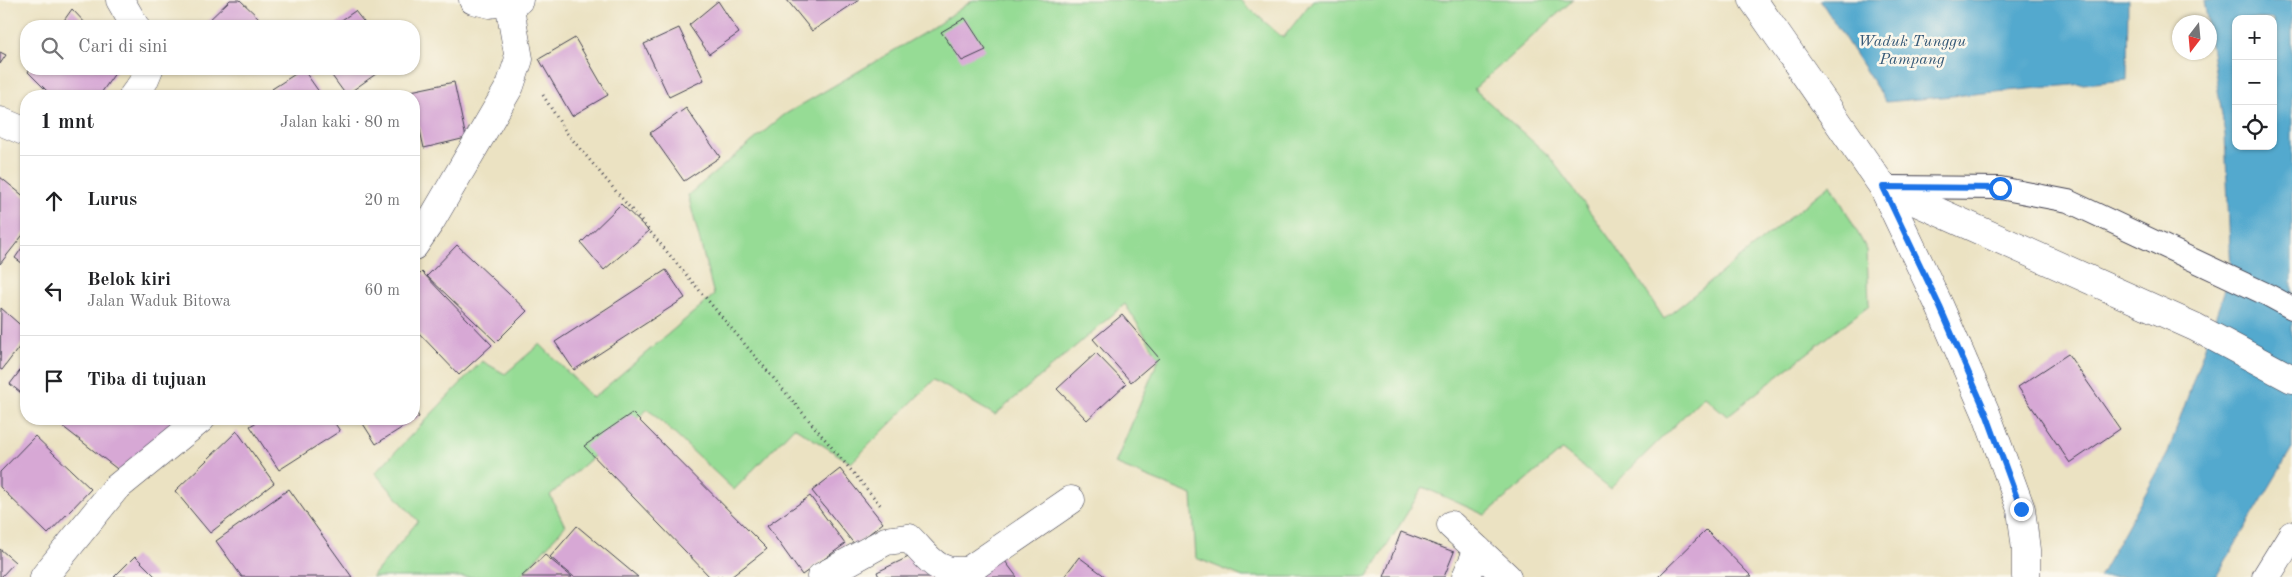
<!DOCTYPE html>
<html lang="id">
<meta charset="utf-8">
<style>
:root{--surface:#fff;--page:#f6f6f6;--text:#202124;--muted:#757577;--line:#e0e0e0}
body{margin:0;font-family:"Old Standard TT",serif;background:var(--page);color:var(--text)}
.controls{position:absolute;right:15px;top:15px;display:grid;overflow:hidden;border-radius:10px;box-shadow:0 1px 4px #0004}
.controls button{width:45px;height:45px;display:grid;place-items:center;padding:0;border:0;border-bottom:1px solid var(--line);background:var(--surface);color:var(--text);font:25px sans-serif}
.compass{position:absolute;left:2172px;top:15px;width:45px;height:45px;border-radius:50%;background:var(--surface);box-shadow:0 1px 4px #0004;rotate:196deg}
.stop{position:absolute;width:15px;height:15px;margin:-11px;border:4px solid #1a73e8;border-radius:50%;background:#fff}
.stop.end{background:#1a73e8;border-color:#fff;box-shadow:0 1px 5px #0008}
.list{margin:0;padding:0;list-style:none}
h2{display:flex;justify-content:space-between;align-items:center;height:65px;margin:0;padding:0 20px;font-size:21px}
h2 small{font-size:16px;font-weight:400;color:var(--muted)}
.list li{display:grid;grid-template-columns:32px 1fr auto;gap:15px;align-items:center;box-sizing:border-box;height:90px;padding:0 20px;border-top:1px solid var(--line)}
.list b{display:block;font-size:19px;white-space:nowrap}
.list p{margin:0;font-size:16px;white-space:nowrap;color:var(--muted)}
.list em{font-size:16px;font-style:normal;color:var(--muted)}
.icon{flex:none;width:28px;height:28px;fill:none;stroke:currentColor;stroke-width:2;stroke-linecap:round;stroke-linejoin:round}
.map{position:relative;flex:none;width:2292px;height:577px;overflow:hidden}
.search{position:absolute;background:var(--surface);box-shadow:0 1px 4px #0004;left:20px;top:20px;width:400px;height:55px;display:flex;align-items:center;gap:12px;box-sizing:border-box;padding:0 18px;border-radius:20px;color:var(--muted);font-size:19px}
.panel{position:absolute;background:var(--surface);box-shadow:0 1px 4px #0004;left:20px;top:90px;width:400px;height:335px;border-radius:20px}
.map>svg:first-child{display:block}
</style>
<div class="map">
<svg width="2292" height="577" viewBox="0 0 2292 577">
<rect width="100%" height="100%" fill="#fbf7ec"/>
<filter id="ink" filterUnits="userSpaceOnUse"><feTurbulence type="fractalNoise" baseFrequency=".02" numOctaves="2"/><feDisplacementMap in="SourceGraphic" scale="10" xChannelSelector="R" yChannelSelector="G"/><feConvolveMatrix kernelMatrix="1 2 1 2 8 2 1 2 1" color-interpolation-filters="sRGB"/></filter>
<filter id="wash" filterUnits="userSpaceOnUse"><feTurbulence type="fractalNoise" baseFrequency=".0096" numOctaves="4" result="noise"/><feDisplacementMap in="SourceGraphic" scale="20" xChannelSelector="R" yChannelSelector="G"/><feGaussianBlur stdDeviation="1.12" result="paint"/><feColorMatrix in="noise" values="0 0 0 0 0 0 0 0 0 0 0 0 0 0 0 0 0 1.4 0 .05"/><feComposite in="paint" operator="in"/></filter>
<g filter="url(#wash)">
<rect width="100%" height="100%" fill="#ebe2c2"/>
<!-- green -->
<polygon fill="#96dc95" stroke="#5c7f68" points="973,0 1240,0 1283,38 1313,0 1573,0 1474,89 1549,156 1632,269 1664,319 1831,184 1867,250 1869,305 1727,416 1704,396 1610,489 1562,450 1485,515 1423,487 1368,577 1243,577 1196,558 1192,495 1115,464 1159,358 1125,304 995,415 934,380 851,463 794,427 734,490 648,409 550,495 565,526 520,577 372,577 418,521 375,473 482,361 505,374 540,344 593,398 714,295 688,195 784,115 934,27"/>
<!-- water -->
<g fill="#52a9ce" stroke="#3a6684" fill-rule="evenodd">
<polygon points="1820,0 2128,0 2127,80 1886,102"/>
<path d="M 2204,0 L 2292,0 L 2292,449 L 2216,577 L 2099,577 L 2168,453 L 2231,272 L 2225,135 ZM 2236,19 L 2273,19 L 2273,146 L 2236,146 Z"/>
</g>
<g id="blocks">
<!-- building -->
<g fill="#d7a8d5">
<polygon points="230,0 240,0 259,18 250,26 203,26"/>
<polygon points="787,0 859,0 812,31"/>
<polygon points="718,1 739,33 709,54 689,25"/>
<polygon points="72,9 88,26 60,26"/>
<polygon points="355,11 367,26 333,26"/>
<polygon points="965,18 986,50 962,61 941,32"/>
<polygon points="679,28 704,80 669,97 644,44"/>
<polygon points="575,38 608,95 572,116 539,59"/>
<polygon points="0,52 6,55 0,64"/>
<polygon points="30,69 118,69 99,96 52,96 28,72"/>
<polygon points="303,69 322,96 277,96 272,89"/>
<polygon points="327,69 383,69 346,95"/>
<polygon points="454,82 466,138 424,148 411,91"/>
<polygon points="686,108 720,157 684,181 650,133"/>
<polygon points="0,177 26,198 26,231 0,264"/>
<polygon points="621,204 649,231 604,270 581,243"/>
<polygon points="26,242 26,266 15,258"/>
<polygon points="457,245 527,311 496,342 427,276"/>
<polygon points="666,270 685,298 574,370 555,342"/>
<polygon points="422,272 492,345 459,375 414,328 414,280"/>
<polygon points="1,308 26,330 26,338 2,370 0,369"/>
<polygon points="1122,315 1159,358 1131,382 1093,339"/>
<polygon points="1096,353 1126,384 1087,420 1057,389"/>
<polygon points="2068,354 2120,429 2070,463 2018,387"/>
<polygon points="26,363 26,397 10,384"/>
<polygon points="414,408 419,417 376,444 360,419 414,419"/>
<polygon points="632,413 767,549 731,577 710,577 584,446"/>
<polygon points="53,419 175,419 179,423 121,472"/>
<polygon points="262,419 332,419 340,431 279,470 250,426"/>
<polygon points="237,431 274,483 210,533 175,491"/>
<polygon points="35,436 91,489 48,534 0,487 0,472"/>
<polygon points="840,469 883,523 855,545 812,491"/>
<polygon points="289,489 352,577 242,577 216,541"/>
<polygon points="810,496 845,544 802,575 767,526"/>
<polygon points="577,526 638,577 574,577 550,557"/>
<polygon points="1706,530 1752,577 1658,577"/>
<polygon points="1401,532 1454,552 1444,577 1384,577"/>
<polygon points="0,549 15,562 1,577 0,577"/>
<polygon points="919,552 931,577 879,577 877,572"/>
<polygon points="999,553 1017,577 958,577"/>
<polygon points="545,555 572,577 521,577"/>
<polygon points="135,556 156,577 114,577"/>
<polygon points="1079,557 1106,577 1064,577"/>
</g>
</g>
</g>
<g filter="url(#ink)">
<use href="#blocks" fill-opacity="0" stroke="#403f4f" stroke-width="1"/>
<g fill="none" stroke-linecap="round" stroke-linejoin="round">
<!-- service casing -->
<g stroke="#403f4f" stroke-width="24">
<polyline id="service" points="1887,187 2000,188 2068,201 2268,295 2292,308"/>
</g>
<!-- minor casing -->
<g stroke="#403f4f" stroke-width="29">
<g id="minor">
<polyline points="120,0 135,26"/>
<polyline points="473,0 490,4 519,0"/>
<polyline points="1753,0 1883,187 1940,307 1986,413 2021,509 2026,550 2026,577"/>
<polyline points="133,96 144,81 149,69"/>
<polyline points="0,121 26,132"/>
<polyline points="1883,187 2195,327 2292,379"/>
<polyline points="414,246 431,221 510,86 519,59 509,3"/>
<polyline points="1451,525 1507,577"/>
<polyline points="44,577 115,489 201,419"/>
<path d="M 821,577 L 886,541 L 909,538 C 929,558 937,576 969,570 L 1071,500"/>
<polyline points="1466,577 1478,550"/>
<polyline points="2266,577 2292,535"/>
</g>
</g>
<!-- path -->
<polyline stroke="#403f4f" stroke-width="3" stroke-dasharray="1 4" stroke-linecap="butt" points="543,95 566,132 882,507"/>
<!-- service -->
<use href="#service" stroke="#fff" stroke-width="22"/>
<!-- minor -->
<use href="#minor" stroke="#fff" stroke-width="28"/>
</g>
</g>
<g fill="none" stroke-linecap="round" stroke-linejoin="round" filter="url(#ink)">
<!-- route -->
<polyline stroke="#1a73e8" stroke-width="6" points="2000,188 1883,187 1940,307 1986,413 2021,509"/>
</g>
<g text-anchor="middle" stroke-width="5" stroke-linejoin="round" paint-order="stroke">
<!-- water labels -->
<g font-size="16" font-style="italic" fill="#355876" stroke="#fbf7ec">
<text x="1912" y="46">Waduk Tunggu<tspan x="1912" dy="18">Pampang</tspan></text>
</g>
</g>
</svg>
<div class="controls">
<button>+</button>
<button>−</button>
<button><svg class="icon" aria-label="locate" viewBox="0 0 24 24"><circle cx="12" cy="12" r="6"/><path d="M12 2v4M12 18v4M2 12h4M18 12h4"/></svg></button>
</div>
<svg class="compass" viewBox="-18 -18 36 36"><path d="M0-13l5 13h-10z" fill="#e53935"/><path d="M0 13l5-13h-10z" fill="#757577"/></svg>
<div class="stop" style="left:2000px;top:188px"></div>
<div class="stop end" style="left:2021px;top:509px"></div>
<div class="search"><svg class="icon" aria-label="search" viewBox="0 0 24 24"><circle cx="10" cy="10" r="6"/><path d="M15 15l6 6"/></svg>Cari di sini</div>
<section class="panel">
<h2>1 mnt<small>Jalan kaki · 80 m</small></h2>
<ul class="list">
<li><svg class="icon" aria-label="ahead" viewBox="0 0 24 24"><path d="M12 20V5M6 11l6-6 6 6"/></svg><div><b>Lurus</b></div><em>20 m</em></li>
<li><svg class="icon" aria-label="left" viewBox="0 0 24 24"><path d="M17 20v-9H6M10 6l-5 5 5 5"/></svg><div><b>Belok kiri</b><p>Jalan Waduk Bitowa</p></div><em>60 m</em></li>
<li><svg class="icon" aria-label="arrive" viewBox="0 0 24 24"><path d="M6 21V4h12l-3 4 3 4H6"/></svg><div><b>Tiba di tujuan</b></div></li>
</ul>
</section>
</div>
